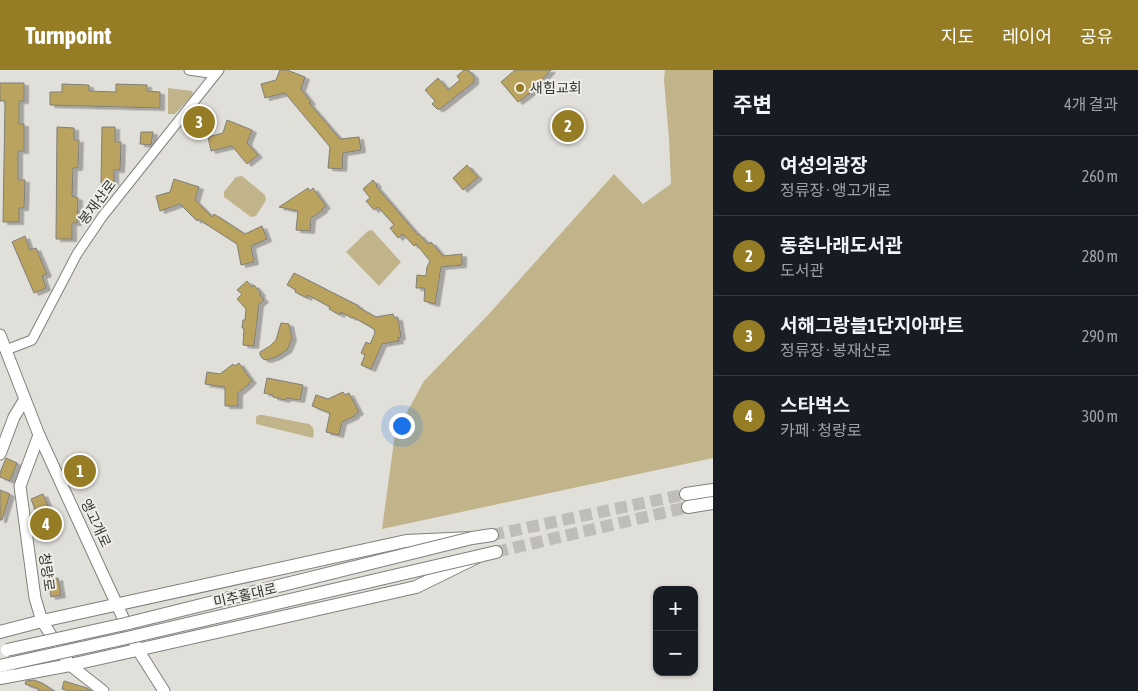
<!DOCTYPE html>
<html lang="ko">
<meta charset="utf-8">
<style>
:root{--surface:#171b24;--page:#242831;--text:#f1f3f6;--muted:#9ea1a6;--line:#363941;--accent:#967c24}
body{margin:0;font-family:"Asap Condensed","Noto Sans KR",sans-serif;background:var(--page);color:var(--text)}
.controls{position:absolute;right:15px;bottom:15px;display:grid;overflow:hidden;border-radius:10px;box-shadow:0 1px 4px #0004}
.controls button{width:45px;height:45px;display:grid;place-items:center;padding:0;border:0;border-bottom:1px solid var(--line);background:var(--surface);color:var(--text);font:25px sans-serif}
.you{position:absolute;left:401px;top:355px;width:18px;height:18px;margin:-12px;border:4px solid #fff;border-radius:50%;background:#1a73e8;box-shadow:0 0 0 8px #1a73e833}
.badge{display:grid;place-items:center;width:32px;height:32px;border-radius:50%;background:var(--accent);color:#fff;font-size:16px;font-weight:700}
.pin{position:absolute;translate:-50% -50%;border:2px solid #fff;box-shadow:0 1px 5px #0006}
.list{margin:0;padding:0;list-style:none}
h2{display:flex;justify-content:space-between;align-items:center;height:65px;margin:0;padding:0 20px;font-size:21px}
h2 small{font-size:16px;font-weight:400;color:var(--muted)}
.list li{display:grid;grid-template-columns:32px 1fr auto;gap:15px;align-items:center;box-sizing:border-box;height:80px;padding:0 20px;border-top:1px solid var(--line)}
.list b{display:block;font-size:19px;white-space:nowrap}
.list p{margin:0;font-size:16px;white-space:nowrap;color:var(--muted)}
.list em{font-size:16px;font-style:normal;color:var(--muted)}
.map{position:relative;flex:none;width:713px;height:621px;overflow:hidden}
header{display:flex;align-items:center;gap:30px;box-sizing:border-box;height:70px;padding:0 25px;background:var(--accent);color:#fff}
header strong{font-size:24px}
nav{display:flex;gap:28px;margin-inline-start:auto;font-size:18px}
main{display:flex}
aside{flex:1;background:var(--surface)}
.map>svg:first-child{display:block}
</style>
<header>
<strong>Turnpoint</strong>
<nav><a>지도</a><a>레이어</a><a>공유</a></nav>
</header>
<main>
<div class="map">
<svg width="713" height="621" viewBox="0 0 713 621">
<defs>
<filter id="shadow"><feDropShadow dx="4.5" dy="2.5" stdDeviation="0" flood-color="#0004"/></filter>
</defs>
<rect width="100%" height="100%" fill="#e1dfda"/>
<!-- green -->
<g fill="#c1b48b">
<polygon points="665,0 713,0 713,388 382,459 395,364 424,311 488,245 614,104 643,134 671,114 669,69 664,10"/>
<polygon points="168,18 192,21 193,25 175,44 168,44"/>
<polygon points="242,106 265,125 266,130 256,146 251,147 224,127 224,122 236,107"/>
<polygon points="372,160 401,192 379,216 346,182 368,161"/>
<path d="M 259,345 L 263,345 L 309,354 C 315,358 314,362 313,368 L 256,354 L 256,347 Z"/>
</g>
<!-- building -->
<g fill="#baa35e" stroke="#807e79" filter="url(#shadow)">
<polygon points="280,0 287,0 305,7 301,19 311,32 309,33 340,69 359,67 361,80 343,83 342,99 328,98 330,77 285,23 265,28 261,14 276,10"/>
<polygon points="464,0 468,0 474,6 474,12 440,39 437,39 432,34 435,31 425,20 438,8 448,20 460,10 457,6"/>
<polygon points="515,0 551,0 529,24 518,32 501,12"/>
<polygon points="0,13 24,13 24,31 19,31 19,54 24,54 24,81 18,81 18,110 25,110 24,138 19,138 19,152 3,152 5,31 0,31"/>
<polygon points="62,14 89,15 89,21 116,22 116,14 147,15 147,21 160,22 160,38 50,35 50,22 62,22"/>
<polygon points="227,50 252,60 247,73 258,85 247,94 232,76 211,81 208,67 223,63"/>
<polygon points="57,57 74,58 74,70 79,70 78,98 73,98 72,126 78,128 77,153 72,153 72,169 56,169"/>
<polygon points="102,57 115,57 115,72 121,72 120,100 114,100 114,113 101,113"/>
<polygon points="141,62 153,62 151,75 140,74"/>
<polygon points="467,95 478,107 463,120 453,108"/>
<polygon points="174,109 199,117 195,130 212,147 214,144 245,164 262,156 267,169 251,176 254,192 241,195 237,174 198,149 197,151 180,134 160,141 156,126 170,122"/>
<polygon points="373,110 377,115 376,116 418,165 419,164 428,174 431,172 443,186 462,184 462,195 441,197 435,234 424,231 425,218 416,218 417,205 426,206 427,197 430,191 416,174 414,176 403,164 398,168 390,158 394,155 378,137 374,140 366,131 370,128 363,119"/>
<polygon points="308,118 310,121 313,118 326,136 322,139 323,140 311,148 310,161 296,160 298,141 279,137"/>
<polygon points="25,166 30,180 36,178 47,204 42,206 46,218 34,223 12,172"/>
<polygon points="294,203 359,236 358,237 376,247 393,244 394,248 398,248 401,267 398,268 399,271 382,274 371,299 361,295 365,285 361,283 366,272 370,274 375,263 374,259 353,247 352,248 341,242 340,245 329,239 330,237 308,225 307,228 295,222 296,220 287,215"/>
<polygon points="247,211 252,217 254,215 261,223 260,225 264,230 259,234 254,276 243,275 244,258 242,258 243,250 245,250 246,239 237,229 242,224 237,220"/>
<polygon points="281,253 289,254 292,268 289,276 287,280 276,287 267,290 263,289 260,285 260,282 270,276 276,270"/>
<polygon points="239,293 252,311 249,313 249,314 238,323 238,336 225,336 225,317 205,314 207,302 220,304 233,294 235,296"/>
<polygon points="267,308 303,315 300,330 286,328 285,330 273,327 273,325 264,323"/>
<polygon points="343,322 345,325 349,323 359,342 354,345 355,346 342,352 339,365 326,362 330,343 312,336 316,325 328,329"/>
<polygon points="6,388 17,393 10,411 0,407 0,403"/>
<polygon points="0,420 10,424 2,450 0,450"/>
<polygon points="43,424 58,459 40,466 34,452 39,450 31,429"/>
<polygon points="58,508 61,525 51,527 48,510"/>
<polygon points="34,610 42,613 54,621 38,621 39,619 25,614 26,611"/>
<polygon points="64,611 87,618 91,621 69,621 62,619"/>
</g>
<g fill="none" stroke-linecap="round" stroke-linejoin="round">
<!-- secondary-tunnel -->
<g stroke="#bfbdb8" stroke-width="12" stroke-dasharray="12 6" stroke-linecap="butt">
<polyline points="492,465 686,424"/>
<polyline points="496,482 688,437"/>
</g>
<!-- minor casing -->
<g stroke="#82807b" stroke-width="11">
<g id="minor">
<polyline points="189,0 216,4"/>
<polyline points="6,280 32,270 77,184 102,147 219,0"/>
</g>
</g>
<!-- tertiary casing -->
<g stroke="#82807b" stroke-width="13">
<g id="tertiary">
<polyline points="0,265 39,365 105,509 138,580 164,621"/>
<polyline points="39,365 20,416 35,528 42,551 70,595 103,621"/>
<polyline points="0,384 14,347 25,329"/>
</g>
</g>
<!-- secondary casing -->
<g stroke="#82807b" stroke-width="14">
<g id="secondary">
<polyline points="686,424 713,420"/>
<polyline points="688,437 713,433"/>
<polyline points="0,562 42,551 406,471 472,468 492,465"/>
<polyline points="0,596 13,593"/>
<polyline points="0,608 70,595 416,517 479,486 496,482"/>
</g>
</g>
<!-- minor -->
<use href="#minor" stroke="#fff" stroke-width="9"/>
<!-- tertiary -->
<use href="#tertiary" stroke="#fff" stroke-width="11"/>
<!-- secondary -->
<use href="#secondary" stroke="#fff" stroke-width="12"/>
<!-- secondary-bridge casing -->
<g stroke="#82807b" stroke-width="14" stroke-linecap="butt">
<g id="secondary-bridge">
<polyline points="7,580 125,554 472,468"/>
<polyline points="13,593 131,567 479,486"/>
</g>
</g>
<!-- secondary-bridge -->
<use href="#secondary-bridge" stroke="#fff" stroke-width="12"/>
</g>
<!-- markers -->
<circle fill="#967c24" stroke="#eeede7" stroke-width="2" cx="520" cy="18" r="5"/>
<g text-anchor="middle" stroke-width="4" stroke-linejoin="round" paint-order="stroke">
<!-- poi labels -->
<g font-size="14" fill="#353532" stroke="#eeede7" text-anchor="start">
<text x="530" y="23">새힘교회</text>
</g>
<!-- street labels -->
<g font-size="14" fill="#353532" stroke="#eeede7">
<text transform="translate(97 132) rotate(-53)" y="5">봉재산로</text>
<text transform="translate(96 453) rotate(65)" y="5">앵고개로</text>
<text transform="translate(47 502) rotate(82)" y="5">청량로</text>
<text transform="translate(245 525) rotate(-13)" y="5">미추홀대로</text>
</g>
</g>
</svg>
<div class="controls">
<button>+</button>
<button>−</button>
</div>
<div class="you"></div>
<div class="pin badge" style="left:80px;top:401px">1</div>
<div class="pin badge" style="left:568px;top:56px">2</div>
<div class="pin badge" style="left:199px;top:52px">3</div>
<div class="pin badge" style="left:46px;top:454px">4</div>
</div>
<aside>
<h2>주변<small>4개 결과</small></h2>
<ul class="list">
<li><span class="badge">1</span><div><b>여성의광장</b><p>정류장 · 앵고개로</p></div><em>260 m</em></li>
<li><span class="badge">2</span><div><b>동춘나래도서관</b><p>도서관</p></div><em>280 m</em></li>
<li><span class="badge">3</span><div><b>서해그랑블1단지아파트</b><p>정류장 · 봉재산로</p></div><em>290 m</em></li>
<li><span class="badge">4</span><div><b>스타벅스</b><p>카페 · 청량로</p></div><em>300 m</em></li>
</ul>
</aside>
</main>
